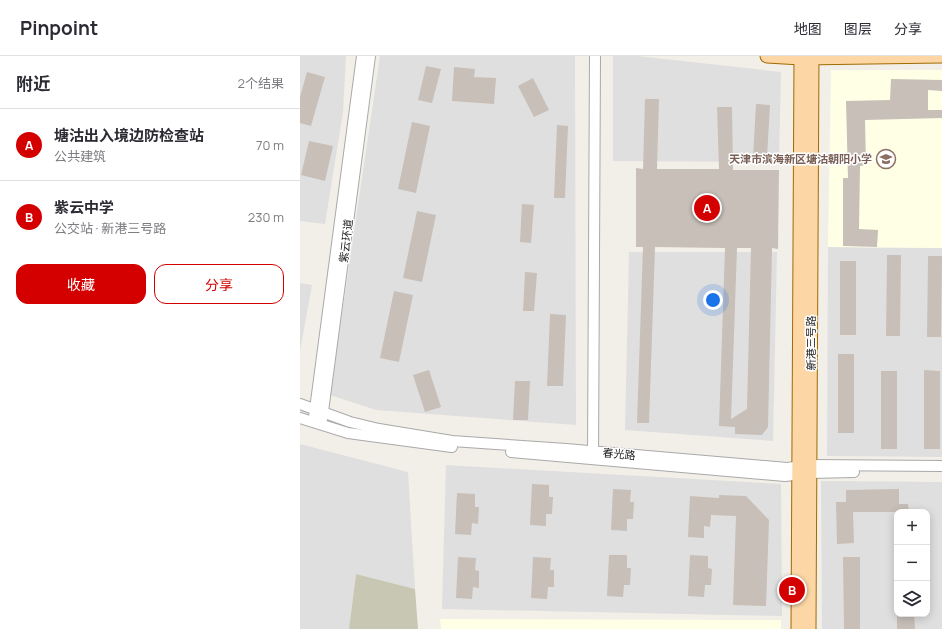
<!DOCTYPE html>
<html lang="zh">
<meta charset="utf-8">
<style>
:root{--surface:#fff;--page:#f2f2f3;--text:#2b2b33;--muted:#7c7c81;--line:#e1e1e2;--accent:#d40000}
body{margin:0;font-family:Manrope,"Noto Sans SC",sans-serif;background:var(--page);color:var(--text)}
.controls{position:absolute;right:12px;bottom:12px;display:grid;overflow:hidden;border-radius:8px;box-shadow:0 2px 10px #0003}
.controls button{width:36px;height:36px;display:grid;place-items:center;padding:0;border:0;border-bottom:1px solid var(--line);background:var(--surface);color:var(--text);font:20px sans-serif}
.you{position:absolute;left:413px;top:244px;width:14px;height:14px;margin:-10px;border:3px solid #fff;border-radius:50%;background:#1a73e8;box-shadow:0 0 0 6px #1a73e833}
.badge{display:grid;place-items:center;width:26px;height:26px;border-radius:50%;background:var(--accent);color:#fff;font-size:13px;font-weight:700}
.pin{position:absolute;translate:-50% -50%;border:2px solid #fff;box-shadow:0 1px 4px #0006}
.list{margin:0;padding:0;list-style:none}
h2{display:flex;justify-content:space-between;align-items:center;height:52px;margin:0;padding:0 16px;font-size:17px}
h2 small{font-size:13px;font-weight:400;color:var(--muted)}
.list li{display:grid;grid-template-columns:26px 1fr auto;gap:12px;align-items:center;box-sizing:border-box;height:72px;padding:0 16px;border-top:1px solid var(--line)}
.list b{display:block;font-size:15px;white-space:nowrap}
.list p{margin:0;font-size:13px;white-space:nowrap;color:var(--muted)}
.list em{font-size:13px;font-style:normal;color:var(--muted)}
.actions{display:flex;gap:8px;padding:12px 16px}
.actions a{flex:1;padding:9px 0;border:1px solid var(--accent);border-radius:12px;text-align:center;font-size:14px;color:var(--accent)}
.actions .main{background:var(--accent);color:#fff}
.icon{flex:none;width:22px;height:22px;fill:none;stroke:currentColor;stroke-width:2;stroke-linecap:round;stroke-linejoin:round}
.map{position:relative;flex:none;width:642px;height:573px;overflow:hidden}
header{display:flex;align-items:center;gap:24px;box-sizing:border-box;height:56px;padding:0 20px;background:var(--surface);border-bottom:1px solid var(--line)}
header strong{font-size:19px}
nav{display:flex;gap:22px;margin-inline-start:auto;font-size:14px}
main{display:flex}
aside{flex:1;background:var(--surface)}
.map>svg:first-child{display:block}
</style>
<header>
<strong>Pinpoint</strong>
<nav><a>地图</a><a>图层</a><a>分享</a></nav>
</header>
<main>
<aside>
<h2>附近<small>2个结果</small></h2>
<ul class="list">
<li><span class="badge">A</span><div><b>塘沽出入境边防检查站</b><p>公共建筑</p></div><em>70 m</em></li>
<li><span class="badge">B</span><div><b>紫云中学</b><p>公交站 · 新港三号路</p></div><em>230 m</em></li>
</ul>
<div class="actions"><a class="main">收藏</a><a>分享</a></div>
</aside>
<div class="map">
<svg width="642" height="573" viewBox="0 0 642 573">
<rect width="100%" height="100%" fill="#f2efe9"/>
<!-- residential -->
<g fill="#e0dfdf" fill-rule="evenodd">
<polygon points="0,0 46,0 43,56 25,168 0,165"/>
<polygon points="80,0 275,0 276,369 76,354 30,339"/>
<polygon points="313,0 337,0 481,16 479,106 313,105"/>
<polygon points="528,191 642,192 642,401 527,400"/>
<polygon points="329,196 477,196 473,385 325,374"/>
<polygon points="0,227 12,229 0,295"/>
<polygon points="0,388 108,416 115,533 56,518 49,573 0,573"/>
<polygon points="146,409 481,428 482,560 142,553"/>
<path d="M 521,425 L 642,426 L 642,573 L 522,573 ZM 597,456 L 627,456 L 627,558 L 597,558 Z"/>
</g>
<!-- education -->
<g fill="#ffffe5">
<polygon points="531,14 642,14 642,192 528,191"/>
<polygon points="140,563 481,564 481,573 141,573"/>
</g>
<!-- construction -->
<polygon fill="#c7c7b4" points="56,518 115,533 118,573 49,573"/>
<!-- building -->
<g fill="#c7bfb8" fill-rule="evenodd">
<polygon points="126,10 141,13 132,47 118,44"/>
<polygon points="154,11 175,13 174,21 196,22 194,48 152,45"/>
<polygon points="7,16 25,21 11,70 0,67 0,41"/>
<polygon points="233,22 249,54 234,61 218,30"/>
<polygon points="591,23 642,24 642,35 628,34 628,54 642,54 642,62 565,64 566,109 560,110 559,173 578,174 577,191 543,190 543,122 548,122 546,45 590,44"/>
<path d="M 345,43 L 359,43 L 357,113 L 419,113 L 417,51 L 432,51 L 433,114 L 479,114 L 478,193 L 472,192 L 468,371 L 462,379 L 435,378 L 435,371 L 419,370 L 425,192 L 355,191 L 349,367 L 337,367 L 343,191 L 336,191 L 336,112 L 343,113 ZM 437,192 L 451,192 L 447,353 L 431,363 Z"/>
<polygon points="456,48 470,49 467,101 453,101"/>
<polygon points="112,66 130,70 116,137 98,133"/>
<polygon points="257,69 268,70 265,142 254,142"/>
<polygon points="9,85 33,90 25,125 1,119"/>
<polygon points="222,148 234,149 231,187 220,186"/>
<polygon points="117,155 136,159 122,226 103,222"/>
<polygon points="587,199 601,199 600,280 586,280"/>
<polygon points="628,200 642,200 641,281 627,281"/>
<rect x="540" y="205" width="16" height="74"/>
<polygon points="225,216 237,217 234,255 223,255"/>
<polygon points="94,235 113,239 99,306 80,302"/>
<polygon points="250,258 266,259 263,330 247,330"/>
<rect x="538" y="298" width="16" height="79"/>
<polygon points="129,314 141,351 125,356 113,319"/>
<polygon points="624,314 640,315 640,393 624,393"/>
<rect x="581" y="315" width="16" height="78"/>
<polygon points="215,325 230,325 228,364 213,364"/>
<polygon points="232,428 249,429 249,441 253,441 252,458 246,458 246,470 230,469"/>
<polygon points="313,433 331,434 330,446 334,446 333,463 327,463 327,475 311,474"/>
<polygon points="599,433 599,448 608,448 609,456 553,456 554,487 537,488 536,446 546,446 546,434"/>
<polygon points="157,437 175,438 175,451 179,451 178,468 172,467 171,479 155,478"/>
<polygon points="419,439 446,440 469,464 466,550 433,549 436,460 411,459 410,471 404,470 404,482 388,481 390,440 419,442"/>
<polygon points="309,499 327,499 327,512 331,512 330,529 324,529 323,541 307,540"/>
<polygon points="390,499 408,500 408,512 412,513 411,529 405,529 404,541 388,540"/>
<polygon points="158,501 176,502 175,514 179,515 179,532 173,531 172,543 156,542"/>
<polygon points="233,501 251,502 250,514 254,514 254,531 248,531 247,543 231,542"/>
<polygon points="543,501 560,501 560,573 544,573"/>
<polygon points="597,558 614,558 615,573 597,573"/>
</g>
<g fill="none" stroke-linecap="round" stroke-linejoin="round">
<!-- minor casing -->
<g stroke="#a9a9a9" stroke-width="12">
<g id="minor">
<polyline points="0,348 50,366 79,373 152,385 266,393 487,412 510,409 642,410"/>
<polyline points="14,361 62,0"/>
<polyline points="0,362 48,377 152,391"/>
<polyline points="22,363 70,0"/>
<polyline points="211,396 485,420 510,417 554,416"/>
<polyline points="293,401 295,0"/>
</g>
</g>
<!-- major casing -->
<g stroke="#a06b00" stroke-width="15">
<g id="major">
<polyline points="467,0 501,2 642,0"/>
<polyline points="498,573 501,0"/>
<polyline points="509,573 512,0"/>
</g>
</g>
<!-- minor -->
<use href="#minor" stroke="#fff" stroke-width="10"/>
<!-- major -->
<use href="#major" stroke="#fcd6a4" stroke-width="13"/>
</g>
<!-- icons -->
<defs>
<g id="school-ring" transform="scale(1)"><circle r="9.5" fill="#fff" stroke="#8d6e63" stroke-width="1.5"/><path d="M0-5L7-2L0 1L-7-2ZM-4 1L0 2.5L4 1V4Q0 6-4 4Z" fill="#8d6e63"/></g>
</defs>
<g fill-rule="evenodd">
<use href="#school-ring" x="586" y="103"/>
</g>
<g text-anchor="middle" stroke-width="3" stroke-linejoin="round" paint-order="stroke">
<!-- education labels -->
<g font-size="11" font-weight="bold" fill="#785e54" stroke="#fff" text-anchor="end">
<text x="572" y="107">天津市滨海新区塘沽朝阳小学</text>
</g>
<!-- street labels -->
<g font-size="11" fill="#222" stroke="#fff">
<text transform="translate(46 185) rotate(-83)" y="4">紫云环道</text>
<text transform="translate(511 287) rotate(-90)" y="4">新港三号路</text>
<text transform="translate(319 398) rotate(5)" y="4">春光路</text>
</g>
</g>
</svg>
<div class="controls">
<button>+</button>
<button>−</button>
<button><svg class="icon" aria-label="layers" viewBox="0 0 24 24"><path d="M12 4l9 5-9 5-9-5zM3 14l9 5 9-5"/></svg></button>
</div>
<div class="you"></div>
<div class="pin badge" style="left:407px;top:152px">A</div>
<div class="pin badge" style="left:492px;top:534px">B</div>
</div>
</main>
